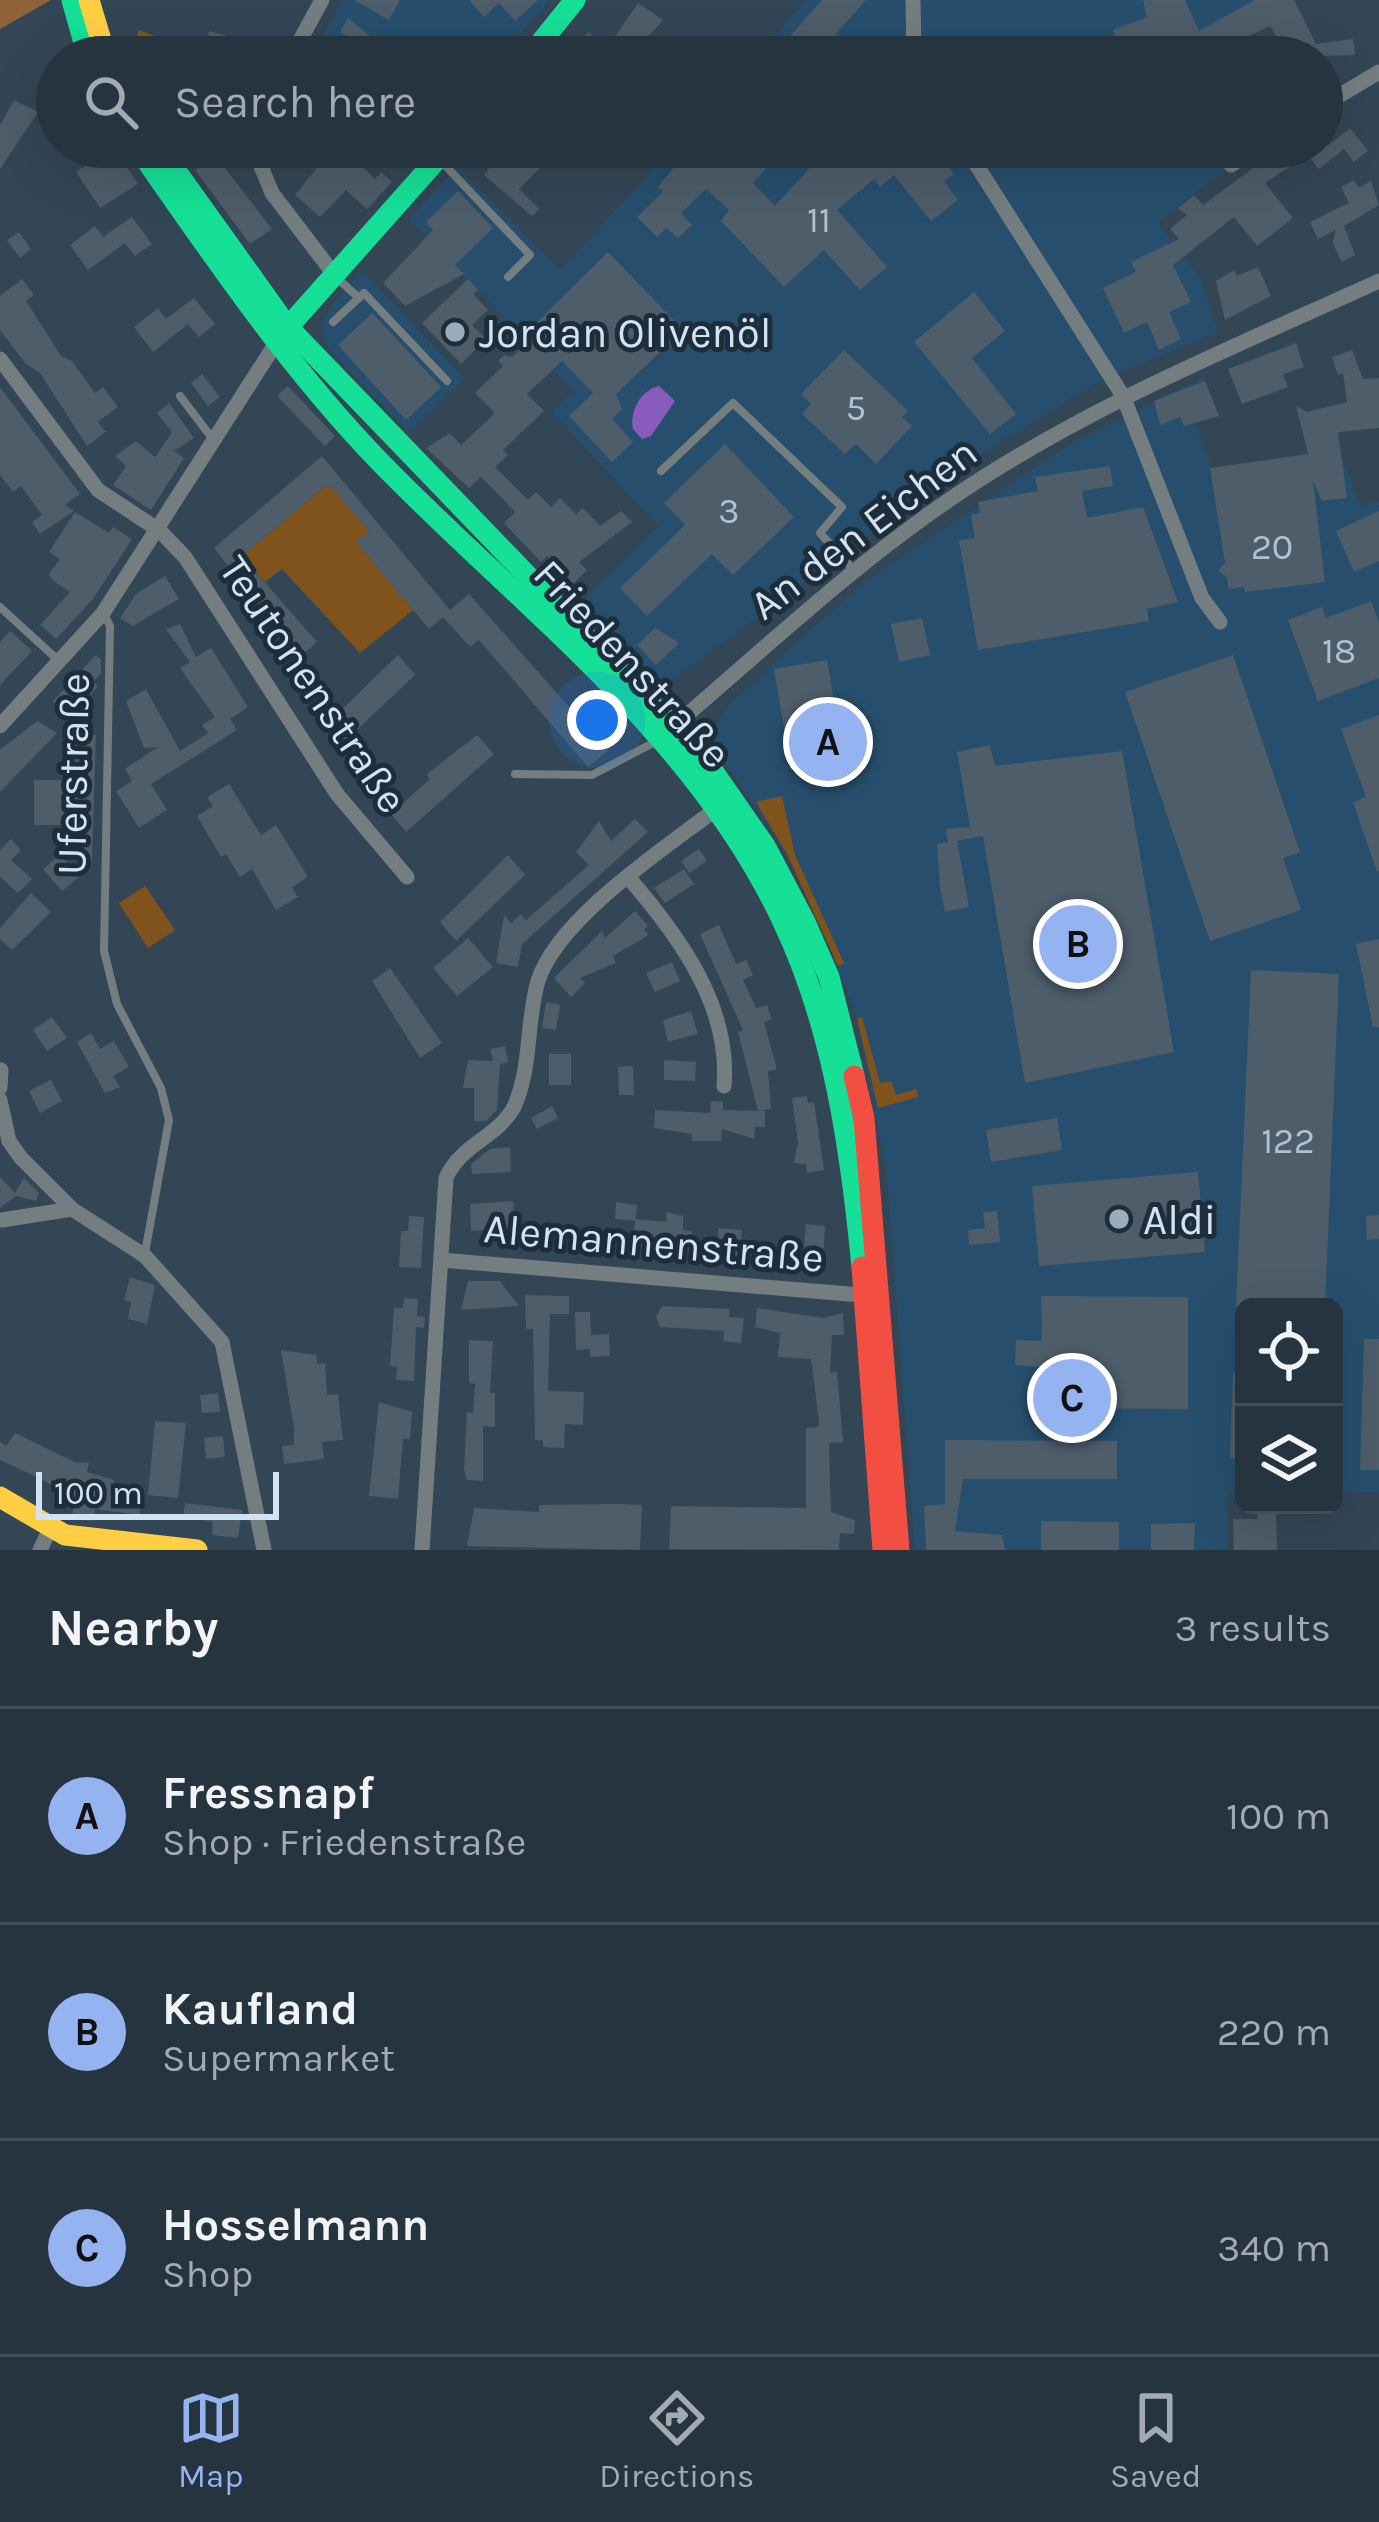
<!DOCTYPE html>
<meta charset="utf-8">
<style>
:root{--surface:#263440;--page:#323f4b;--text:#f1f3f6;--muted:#a4aab1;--line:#424f59;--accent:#95b2f1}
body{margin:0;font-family:Karla,sans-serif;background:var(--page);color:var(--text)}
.controls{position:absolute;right:36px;bottom:36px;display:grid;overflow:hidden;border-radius:18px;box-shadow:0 12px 48px #0002}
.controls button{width:108px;height:108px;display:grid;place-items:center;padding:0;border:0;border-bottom:3px solid var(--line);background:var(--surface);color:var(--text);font:60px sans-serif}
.scale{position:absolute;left:36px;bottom:30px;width:243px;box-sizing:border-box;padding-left:12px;border:6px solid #d0e4f5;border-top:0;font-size:33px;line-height:42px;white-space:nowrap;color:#d0e4f5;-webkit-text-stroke:9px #1d2d3a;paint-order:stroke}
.you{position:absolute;left:597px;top:720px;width:42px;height:42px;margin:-30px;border:9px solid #fff;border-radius:50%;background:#1a73e8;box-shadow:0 0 0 18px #1a73e833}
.badge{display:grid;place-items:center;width:78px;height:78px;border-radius:50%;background:var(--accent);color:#111;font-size:39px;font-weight:700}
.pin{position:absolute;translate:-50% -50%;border:6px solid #fff;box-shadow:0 3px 12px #0006}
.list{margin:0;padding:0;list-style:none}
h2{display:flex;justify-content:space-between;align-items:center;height:156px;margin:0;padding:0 48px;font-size:51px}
h2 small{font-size:39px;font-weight:400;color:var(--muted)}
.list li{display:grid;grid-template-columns:78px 1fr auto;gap:36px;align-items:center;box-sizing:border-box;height:216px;padding:0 48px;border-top:3px solid var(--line)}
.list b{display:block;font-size:45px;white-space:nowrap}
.list p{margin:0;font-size:39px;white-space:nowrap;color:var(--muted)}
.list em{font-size:39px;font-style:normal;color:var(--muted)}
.icon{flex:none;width:66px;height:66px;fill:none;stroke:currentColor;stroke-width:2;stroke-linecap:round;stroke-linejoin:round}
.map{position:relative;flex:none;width:1379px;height:1550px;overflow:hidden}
.search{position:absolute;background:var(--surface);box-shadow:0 12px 48px #0002;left:36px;right:36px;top:36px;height:132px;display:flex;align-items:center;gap:30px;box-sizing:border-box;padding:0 42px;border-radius:66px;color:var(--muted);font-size:45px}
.sheet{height:804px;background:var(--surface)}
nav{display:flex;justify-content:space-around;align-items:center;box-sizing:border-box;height:168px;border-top:3px solid var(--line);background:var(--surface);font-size:33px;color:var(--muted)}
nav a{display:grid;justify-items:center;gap:6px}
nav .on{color:var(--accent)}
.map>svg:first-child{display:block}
</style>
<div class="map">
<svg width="1379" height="1550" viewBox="0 0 1379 1550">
<rect width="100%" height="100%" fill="#334655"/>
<!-- built -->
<g fill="#274f6d">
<polygon points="343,0 549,0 501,57 329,57 317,47"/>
<polygon points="806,0 1299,0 1255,21 1229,45 1236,57 755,57"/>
<polygon points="673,147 1256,147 1157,222 1201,279 1218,332 1096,383 963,466 668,684 653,680 581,602 659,526 552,413 573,390 409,219 457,167 560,270"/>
<polygon points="361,270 464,378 410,433 332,353 321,332 327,313"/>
<polygon points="1204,377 1219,416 1196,424 1211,468 1339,449 1361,507 1379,501 1379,1492 1334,1493 1334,1307 1244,1307 1244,1492 1228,1493 1228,1550 915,1550 887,1175 857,1018 822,925 787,854 708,738 729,704 860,585 1070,444"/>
</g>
<!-- green -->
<g fill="#81531c">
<polygon points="139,30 183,46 180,57 129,57"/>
<polygon points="328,484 369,531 356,542 413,610 360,653 282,569 265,582 242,556"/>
<polygon points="782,796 795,855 844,963 838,966 787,854 756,802"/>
<polygon points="145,886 175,930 148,948 119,903"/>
<polygon points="862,1017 880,1083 891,1081 896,1095 916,1089 918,1097 878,1108 857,1018"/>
</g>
<!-- forest -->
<polygon fill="#8d6337" points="0,0 51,0 0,29"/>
<!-- water -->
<path fill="#885bbc" d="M 659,386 L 675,401 L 651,436 L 642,439 L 633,429 C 629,411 641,390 659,386 Z"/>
<!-- building -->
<g fill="#4d5d69">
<polygon points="354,0 400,0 389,20"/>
<polygon points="469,0 538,0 515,21 499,3 484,17"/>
<polygon points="822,0 866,0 835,35 860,57 772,57"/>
<polygon points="1143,0 1185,0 1199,31 1255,0 1294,0 1316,44 1353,39 1355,55 1289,57 1270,26 1229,45 1236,57 1123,57 1113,30 1147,17"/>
<polygon points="638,3 663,20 630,57 568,57 588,32 607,48"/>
<polygon points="348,18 377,42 396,57 349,57 360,43 340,32"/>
<polygon points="209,31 281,51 279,57 203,54"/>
<polygon points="467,36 490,57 448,57"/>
<polygon points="14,100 38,112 0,169 0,125"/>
<polygon points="1350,128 1368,151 1354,162 1344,149 1319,169 1308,155 1265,183 1293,218 1257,246 1234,217 1173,265 1191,302 1169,312 1181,339 1159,350 1147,322 1124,333 1103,288 1136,272 1131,262 1179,239 1170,229 1187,215 1178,208 1194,195 1203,205 1282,147 1322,147 1324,142 1327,146"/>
<polygon points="113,147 138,184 100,208 76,172"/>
<polygon points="188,147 209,147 272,229 250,244 195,170 201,166"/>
<polygon points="334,147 341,147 375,179 381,172 392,182 367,209 346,190 320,217 295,195"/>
<polygon points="485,147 576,147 557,166 550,158 519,189 539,209 532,216 484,175 497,159"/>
<polygon points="691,147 785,147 753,183 775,206 829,147 871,147 886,165 907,147 932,147 954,174 944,182 958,200 931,221 894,175 880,187 874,179 837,210 887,267 860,290 824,250 784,287 721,221 729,210 706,189 681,213 692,225 678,238 666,228 657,237 637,217 663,192 658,187"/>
<polygon points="1354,180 1359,188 1371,181 1379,205 1344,226 1355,255 1342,262 1333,244 1335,230 1318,239 1310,222 1349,203 1341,187"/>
<polygon points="458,191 493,228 455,265 464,274 405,306 383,283 433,230 426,222"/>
<polygon points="132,217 152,244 135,256 125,243 88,270 70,245 95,226 103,237"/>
<polygon points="19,232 31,249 20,258 7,240"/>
<polygon points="608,252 683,330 616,394 622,409 612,419 633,442 612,462 569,416 593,393 562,361 527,394 544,411 503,450 508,455 495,467 528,500 536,492 551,507 560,498 576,514 583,508 600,526 621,511 632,522 579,562 587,570 573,584 547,556 541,562 504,523 515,512 481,477 469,488 426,448 450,433 461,445 495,413 475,393 503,366 498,361 504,355 512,357 536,334 531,328"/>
<polygon points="1258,267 1271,296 1225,320 1216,281 1234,270 1237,276"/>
<polygon points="22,279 34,295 26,301 61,356 72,361 95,393 103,387 118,407 98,422 106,432 87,446 40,373 25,363 0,330 0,296"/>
<polygon points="468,279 478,290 473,294 488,310 472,325 486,339 461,364 422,323"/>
<polygon points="974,292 1005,331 972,358 1016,414 990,434 914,342"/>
<polygon points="194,298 215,324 199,337 188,324 153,352 134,327 158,308 166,319"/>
<polygon points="372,313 441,387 406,420 338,345"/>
<polygon points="1296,343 1304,367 1283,374 1288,387 1242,404 1228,369"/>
<polygon points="844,350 908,411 902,417 912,426 876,464 856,444 845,454 802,414 811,404 801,394"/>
<polygon points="1352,350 1363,379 1379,378 1379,428 1338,432 1347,498 1322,501 1313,481 1325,582 1245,592 1244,587 1228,589 1227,577 1218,571 1225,563 1210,468 1308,454 1296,406 1307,412 1347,402 1343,373 1338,375 1332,357"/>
<polygon points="202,374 220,397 208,406 191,383"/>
<polygon points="1205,381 1219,416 1184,426 1180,417 1160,425 1154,401"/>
<polygon points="288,386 335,436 325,446 277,396"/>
<polygon points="0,387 80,494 65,505 74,511 40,534 32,522 42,515 21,486 13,492 0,475"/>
<polygon points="169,403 194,438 174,451 184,458 151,510 113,485 126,466 115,456 136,441 155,457 172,432 157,413"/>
<polygon points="725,444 794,517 733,575 712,554 647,616 620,588 685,525 664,503"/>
<polygon points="322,456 450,610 469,594 608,751 588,767 479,640 470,647 443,617 429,629 356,542 369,531 328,484 242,556 317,642 299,658 214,548"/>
<polygon points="1110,466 1113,486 1082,491 1087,518 1143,507 1178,602 1147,609 1149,621 978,650 959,540 975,538 971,515 980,513 978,502 1038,491 1035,477"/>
<polygon points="1379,511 1379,561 1354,572 1336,531"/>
<polygon points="75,512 109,533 113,527 132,539 93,599 56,639 40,625 70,592 52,580 49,574 60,559 49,552"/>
<polygon points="165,576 179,599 133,626 120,618 136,594"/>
<polygon points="1371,601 1379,622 1379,678 1318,701 1288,620 1322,607 1326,618"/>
<polygon points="922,618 930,655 899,662 891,624"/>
<polygon points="180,624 196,657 211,648 248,707 230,719 237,730 151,784 167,810 139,828 116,791 132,781 125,769 158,747 144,748 126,701 146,689 180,751 208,733 202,725 215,717 180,668 190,662 166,629"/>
<polygon points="655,628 679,643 656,665 637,645"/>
<polygon points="10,631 32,651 0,685 0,642"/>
<polygon points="96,655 101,659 101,673 93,682 98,686 71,717 53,701"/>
<polygon points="398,655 415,675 346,740 330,721"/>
<polygon points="1233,655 1300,852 1283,858 1301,910 1210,941 1125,692"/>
<polygon points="827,660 844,760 791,769 774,669"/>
<polygon points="1379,715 1379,871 1377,872 1353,802 1366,797 1341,729"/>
<polygon points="37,721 57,733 0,792 0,750"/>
<polygon points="96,735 92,862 78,861 80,825 34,825 34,780 66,780 64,736"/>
<polygon points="477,735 494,754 406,832 391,814 430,779 427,774"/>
<polygon points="990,745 995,766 1122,751 1174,1052 1025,1083 983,836 957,841 969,907 945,912 940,887 937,844 948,842 946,829 970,827 957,752"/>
<polygon points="229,784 261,835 276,825 308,877 292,887 298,897 276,910 252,869 240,877 226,854 221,857 197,816 213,806 207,797"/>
<polygon points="635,819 648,832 522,944 518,967 496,963 504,915 511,923 521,914 526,920 589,865 576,852 599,821 611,841"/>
<polygon points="11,839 21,850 11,860 32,879 18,893 0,877 0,850"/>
<polygon points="699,849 707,861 689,873 681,861"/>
<polygon points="60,855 79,877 62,891 43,869"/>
<polygon points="508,855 525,875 456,941 440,922"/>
<polygon points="684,869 694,884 665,903 654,888"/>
<polygon points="31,893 51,912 12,950 0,939 0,928"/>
<polygon points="635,911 648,926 644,930 649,935 613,956 616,963 580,978 585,983 571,997 554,978 602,931 605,938"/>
<polygon points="719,925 736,964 746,960 753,975 743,980 756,1008 767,1005 772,1019 764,1022 777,1069 768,1071 771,1109 758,1111 738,1032 743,1030 700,934"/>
<polygon points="468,938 493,967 457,996 433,968"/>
<polygon points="1379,939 1379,1027 1373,1027 1356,944"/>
<polygon points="672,962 680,981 655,992 646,973"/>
<polygon points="390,968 442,1043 420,1058 372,981"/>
<polygon points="1251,970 1339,974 1325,1307 1236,1307"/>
<polygon points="546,1002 560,1005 556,1030 542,1028"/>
<polygon points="691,1011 698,1034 668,1042 663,1020"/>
<polygon points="52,1017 67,1038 47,1051 33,1030"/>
<polygon points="91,1033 100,1049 114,1041 129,1067 113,1076 120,1087 105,1093 77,1042"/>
<polygon points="505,1046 508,1062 500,1064 497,1110 486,1121 474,1121 474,1088 463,1088 468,1060 493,1061 490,1049"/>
<rect x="549" y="1054" width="22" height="31"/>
<polygon points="664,1060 696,1062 695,1081 664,1080"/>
<polygon points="633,1066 634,1095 619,1095 618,1067"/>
<polygon points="51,1080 62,1101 40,1113 29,1091"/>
<polygon points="807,1096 808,1103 814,1102 824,1170 807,1173 806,1164 794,1163 798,1142 792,1098"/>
<polygon points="711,1101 723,1102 723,1110 765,1111 765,1127 755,1127 754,1139 722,1129 721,1141 692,1141 692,1134 654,1128 655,1110 710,1113"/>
<polygon points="552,1106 558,1118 537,1129 531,1118"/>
<polygon points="1057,1118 1062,1150 991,1162 986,1130"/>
<polygon points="510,1147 511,1172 472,1174 471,1164 490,1149"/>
<polygon points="1198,1172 1205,1252 1039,1266 1032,1186"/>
<polygon points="0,1177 15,1193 24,1178 39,1193 36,1201 16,1196 0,1208"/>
<polygon points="513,1201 515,1228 471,1231 470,1204"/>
<polygon points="616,1202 637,1205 636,1219 666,1222 667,1212 683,1216 683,1230 692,1231 691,1252 633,1247 635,1221 615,1219"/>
<polygon points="997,1211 1000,1242 969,1245 968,1230 985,1228 983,1212"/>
<polygon points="1379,1215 1379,1239 1367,1240 1366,1216"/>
<polygon points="409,1216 424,1217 421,1268 399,1267 401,1231 408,1231"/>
<polygon points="806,1224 825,1226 824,1248 804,1246"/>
<polygon points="718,1228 742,1230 740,1256 719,1254"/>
<polygon points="130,1277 155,1285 147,1324 128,1319 131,1302 124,1300"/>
<polygon points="468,1281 500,1281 519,1306 461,1310"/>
<polygon points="525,1295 569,1296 569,1314 550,1314 548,1391 584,1392 583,1425 565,1424 564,1448 543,1447 543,1440 535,1440 533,1329 526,1329"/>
<polygon points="1041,1296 1188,1297 1188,1409 1042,1408 1042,1367 1015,1365 1016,1340 1042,1341"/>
<polygon points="404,1298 418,1299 417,1316 425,1317 424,1328 416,1327 414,1381 396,1380 397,1367 390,1366 394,1308 403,1308"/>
<polygon points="662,1306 730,1309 729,1317 744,1318 741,1343 723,1341 724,1331 660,1327 656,1317"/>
<polygon points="757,1308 823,1318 843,1313 844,1335 832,1335 830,1373 837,1372 843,1442 829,1443 831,1512 855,1520 854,1534 840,1533 839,1550 669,1549 671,1506 806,1508 806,1428 818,1427 819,1421 811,1359 778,1357 780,1333 755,1327"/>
<polygon points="575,1312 590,1312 591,1335 609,1334 610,1356 590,1357 590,1349 576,1350"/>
<polygon points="1364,1339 1379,1339 1379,1470 1360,1470"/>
<polygon points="469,1340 493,1341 490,1393 495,1393 495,1427 483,1426 483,1481 467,1480 464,1470 467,1412 473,1413 475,1384 469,1383"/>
<polygon points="281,1350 316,1355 317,1364 325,1363 327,1395 338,1394 343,1440 322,1442 324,1459 284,1464 282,1446 294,1445 294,1428"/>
<polygon points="1233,1374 1244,1374 1244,1459 1230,1458"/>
<polygon points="218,1393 220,1412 202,1413 200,1395"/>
<polygon points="379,1402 412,1412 410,1439 403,1439 398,1499 369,1496"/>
<polygon points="155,1421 186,1423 178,1498 148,1495"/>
<polygon points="15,1433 75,1462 89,1463 87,1472 114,1480 113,1487 143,1490 139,1515 95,1509 94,1521 72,1519 74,1495 0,1460 0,1442 6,1446"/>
<polygon points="223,1436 225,1457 206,1459 204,1438"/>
<polygon points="945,1440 1117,1441 1117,1479 963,1479 955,1531 1002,1535 1005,1550 926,1550 924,1506 945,1504"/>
<polygon points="185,1503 242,1510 238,1538 212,1535 213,1522 183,1517"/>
<polygon points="617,1504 642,1505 640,1550 467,1546 474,1508 539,1512 539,1505"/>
<polygon points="1276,1507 1277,1550 1234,1550 1233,1519 1258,1519 1257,1508"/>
<polygon points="1041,1521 1119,1522 1119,1550 1041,1550"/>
<polygon points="1195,1523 1194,1550 1151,1550 1151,1524"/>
</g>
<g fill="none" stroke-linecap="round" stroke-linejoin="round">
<!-- lane -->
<g stroke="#747e80" stroke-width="8">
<polyline points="439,159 530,255 508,277"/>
<polyline points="338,279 359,298"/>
<polyline points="333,322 364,293 447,381"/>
<polyline points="180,396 215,442"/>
<polyline points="661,471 733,403 842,507 820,533 853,569"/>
<polyline points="0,607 59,661"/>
<polyline points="104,614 110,626 104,951 117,1004 161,1088 169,1120 145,1253"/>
<polyline points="515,774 592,775 655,742"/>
</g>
<!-- street -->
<g stroke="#747e80" stroke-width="15">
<polyline points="913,0 914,57"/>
<polyline points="291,57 322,0"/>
<polyline points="1322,106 1379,72"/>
<polyline points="253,147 272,193 333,273"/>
<polyline points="965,147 1123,396 1202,598 1220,622"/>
<polyline points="1231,165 1258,147"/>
<polyline points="0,359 98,490 160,531 185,557 337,794 407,877"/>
<polyline points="0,726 103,613 276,343"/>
<path d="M 667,732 C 760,653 848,569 949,500 C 1083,408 1232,348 1379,281"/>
<path d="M 629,878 C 678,935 731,1006 724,1086"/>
<polyline points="0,1088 1,1070"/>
<polyline points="0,1100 9,1141 21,1158 72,1209 145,1256 222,1342 264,1550"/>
<polyline points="2,1220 72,1209"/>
<polyline points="441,1260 861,1295"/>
<polyline points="40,1550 50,1529"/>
<path d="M 422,1550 L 446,1178 C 461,1144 497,1138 514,1107 C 532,1067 526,1022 538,981 C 558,918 664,849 716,809"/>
</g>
<!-- fast -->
<g stroke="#16e098" stroke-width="21">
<polyline points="72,0 88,57"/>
<polyline points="529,57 575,0"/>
<path d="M 137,147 C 213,256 288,367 381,463 C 523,609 696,734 784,924 C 834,1030 851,1152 862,1267"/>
<polyline points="159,147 287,326 706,761 765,846 805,922 829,977 854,1076"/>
<polyline points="281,335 448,147"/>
</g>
<!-- slow -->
<g stroke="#ffcf43" stroke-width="21">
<polyline points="89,0 106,57"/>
<polyline points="0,1497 65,1535 197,1550"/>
</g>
<!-- jam -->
<g stroke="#f24e42" stroke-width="21">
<polyline points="854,1076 864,1118 899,1550"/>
<polyline points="862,1267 883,1550"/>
</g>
</g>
<!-- markers -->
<g fill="#99adbd" stroke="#1d2d3a" stroke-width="4.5">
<circle cx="455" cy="332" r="12"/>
<circle cx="1119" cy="1219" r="12"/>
</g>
<g text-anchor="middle" stroke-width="10" stroke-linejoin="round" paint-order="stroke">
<!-- number labels -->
<g font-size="36" fill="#afc2d2">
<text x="819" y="232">11</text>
<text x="856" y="420">5</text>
<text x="729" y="523">3</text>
<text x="1272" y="559">20</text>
<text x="1339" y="663">18</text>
<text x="1288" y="1153">122</text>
</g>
<!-- poi labels -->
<g font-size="42" fill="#d0e4f5" stroke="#1d2d3a" text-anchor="start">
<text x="479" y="347">Jordan Olivenöl</text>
<text x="1143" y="1234">Aldi</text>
</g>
<!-- street labels -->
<g font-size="42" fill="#d0e4f5" stroke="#1d2d3a">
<text transform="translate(863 528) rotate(-37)" y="15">An den Eichen</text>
<text transform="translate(633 663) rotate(47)" y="15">Friedenstraße</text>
<text transform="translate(314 684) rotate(56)" y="15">Teutonenstraße</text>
<text transform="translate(72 774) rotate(-89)" y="15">Uferstraße</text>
<text transform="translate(654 1242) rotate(5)" y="15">Alemannenstraße</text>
</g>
</g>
</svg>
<div class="controls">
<button><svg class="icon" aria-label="locate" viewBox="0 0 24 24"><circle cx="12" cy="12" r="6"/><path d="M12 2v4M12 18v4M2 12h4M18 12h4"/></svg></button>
<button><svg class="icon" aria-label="layers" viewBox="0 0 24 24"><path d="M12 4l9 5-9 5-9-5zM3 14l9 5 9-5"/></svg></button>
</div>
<div class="scale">100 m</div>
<div class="you"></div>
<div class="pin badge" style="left:828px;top:742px">A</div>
<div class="pin badge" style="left:1078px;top:944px">B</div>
<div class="pin badge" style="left:1072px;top:1398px">C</div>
<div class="search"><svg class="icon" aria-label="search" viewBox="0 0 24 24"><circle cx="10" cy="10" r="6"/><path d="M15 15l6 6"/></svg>Search here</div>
</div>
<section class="sheet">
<h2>Nearby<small>3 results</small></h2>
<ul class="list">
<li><span class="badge">A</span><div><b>Fressnapf</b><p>Shop · Friedenstraße</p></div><em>100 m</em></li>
<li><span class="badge">B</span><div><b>Kaufland</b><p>Supermarket</p></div><em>220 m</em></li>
<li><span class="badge">C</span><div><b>Hosselmann</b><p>Shop</p></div><em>340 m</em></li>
</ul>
</section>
<nav>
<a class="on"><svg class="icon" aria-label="map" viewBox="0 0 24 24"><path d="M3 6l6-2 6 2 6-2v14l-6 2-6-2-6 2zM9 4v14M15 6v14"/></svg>Map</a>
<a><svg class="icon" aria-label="directions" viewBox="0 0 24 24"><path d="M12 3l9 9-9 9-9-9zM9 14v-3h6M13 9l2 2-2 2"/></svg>Directions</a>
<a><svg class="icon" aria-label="saved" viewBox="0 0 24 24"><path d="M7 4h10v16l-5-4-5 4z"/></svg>Saved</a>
</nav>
